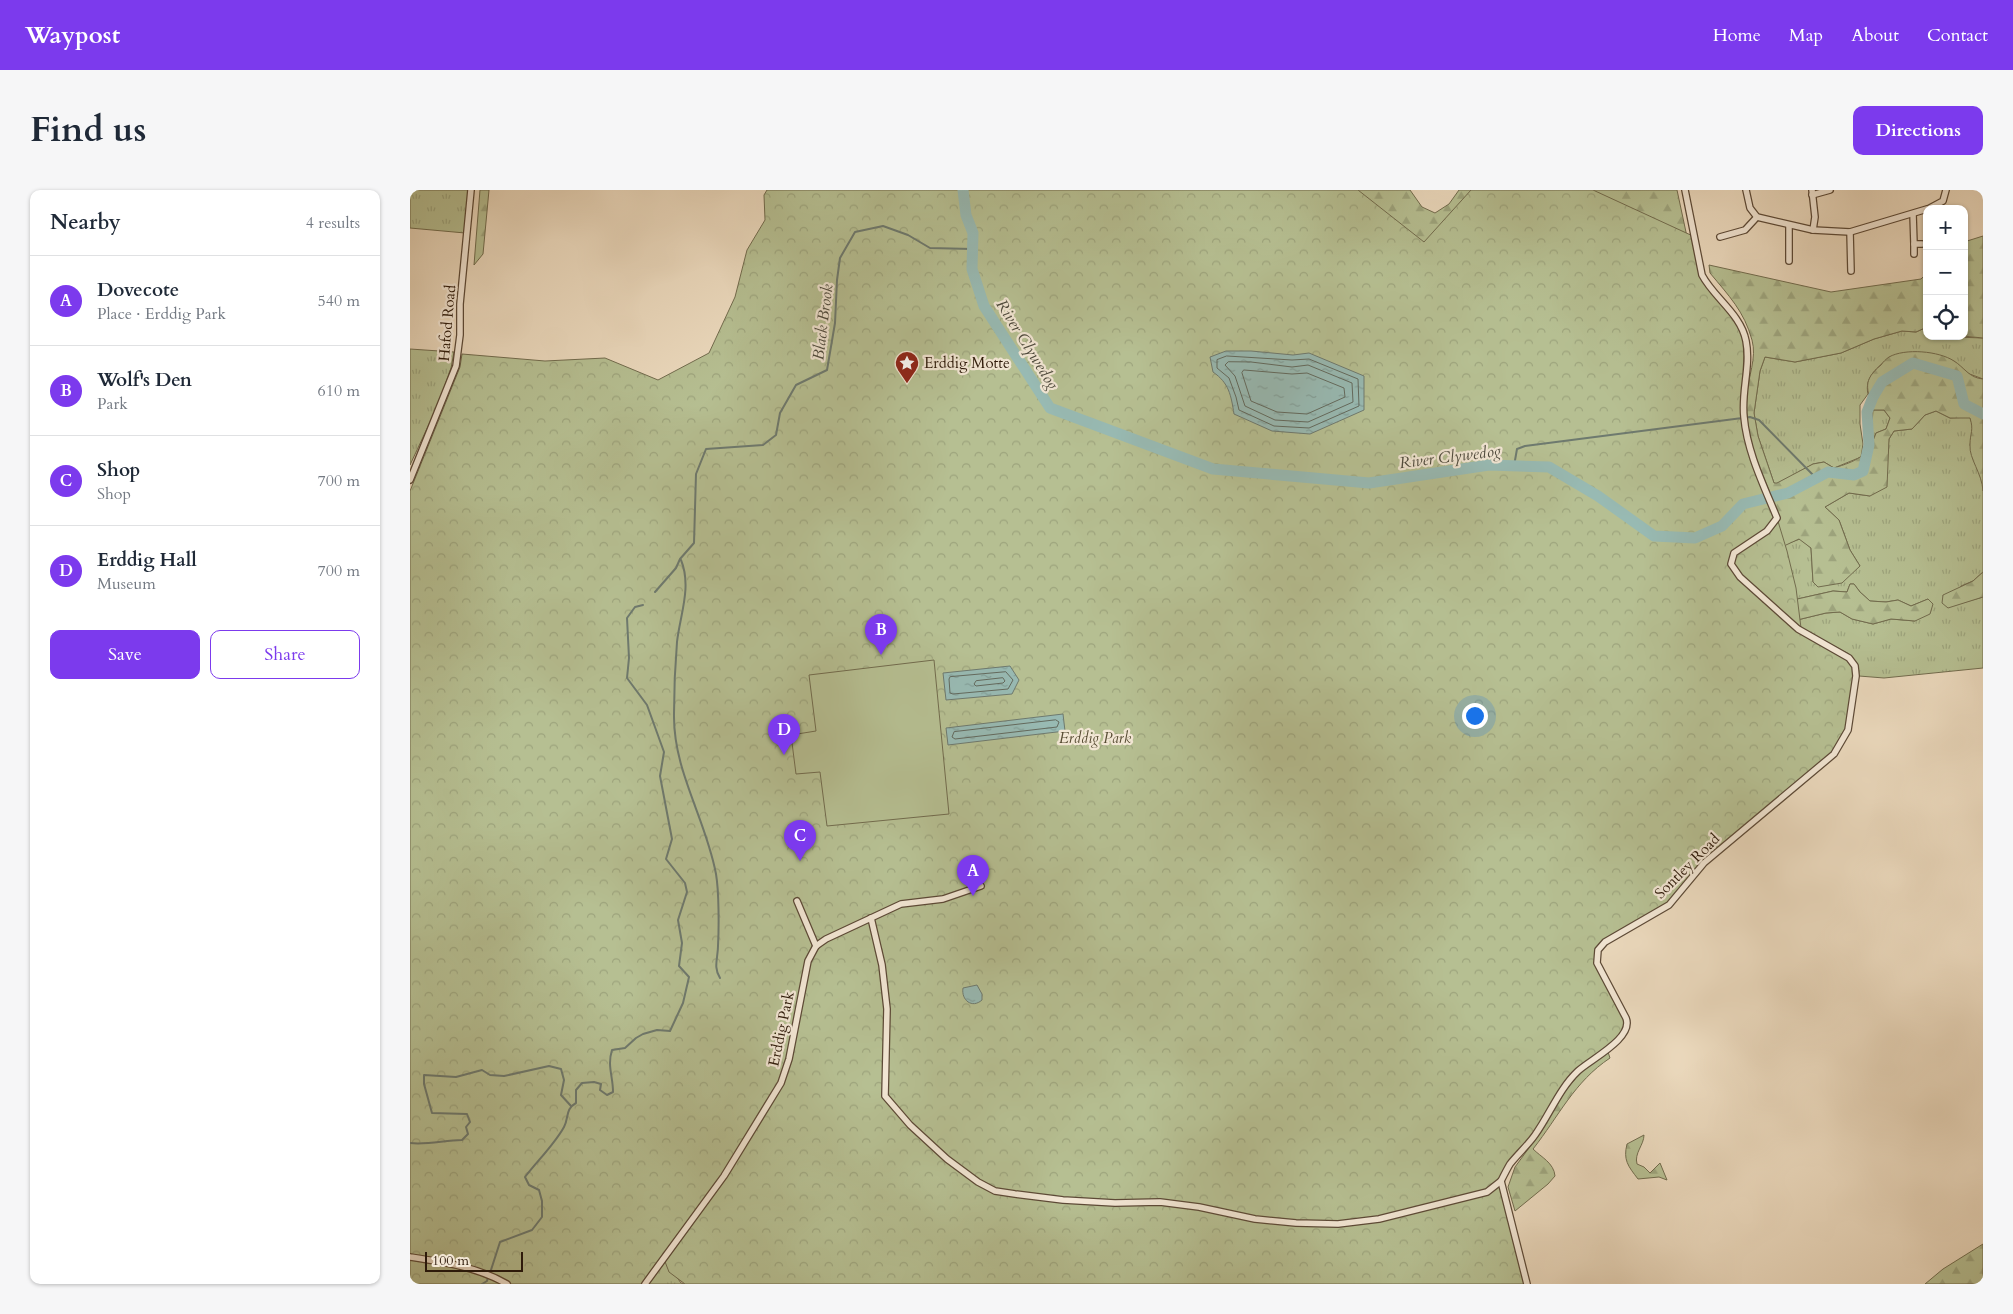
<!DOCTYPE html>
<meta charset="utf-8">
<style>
:root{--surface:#fff;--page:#f6f6f7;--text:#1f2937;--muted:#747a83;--line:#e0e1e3;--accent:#7c3aed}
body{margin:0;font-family:Cardo,serif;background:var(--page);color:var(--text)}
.controls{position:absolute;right:15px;top:15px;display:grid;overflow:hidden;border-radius:10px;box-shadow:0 1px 4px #0004}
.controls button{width:45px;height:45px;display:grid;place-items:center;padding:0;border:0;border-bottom:1px solid var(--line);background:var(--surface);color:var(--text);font:25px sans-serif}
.scale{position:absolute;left:15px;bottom:12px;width:98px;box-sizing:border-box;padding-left:5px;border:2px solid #2e1a0a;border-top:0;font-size:14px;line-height:18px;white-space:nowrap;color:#2e1a0a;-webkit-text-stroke:4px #f2e6d4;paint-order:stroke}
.you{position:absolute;left:1064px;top:525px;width:18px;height:18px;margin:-12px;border:4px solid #fff;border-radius:50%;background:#1a73e8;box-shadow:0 0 0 8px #1a73e833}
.badge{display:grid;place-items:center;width:32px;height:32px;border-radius:50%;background:var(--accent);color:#fff;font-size:16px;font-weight:700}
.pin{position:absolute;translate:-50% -41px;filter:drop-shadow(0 1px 2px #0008)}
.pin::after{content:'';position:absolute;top:26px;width:18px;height:15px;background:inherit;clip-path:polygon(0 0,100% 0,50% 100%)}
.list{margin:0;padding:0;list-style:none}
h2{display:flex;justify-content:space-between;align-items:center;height:65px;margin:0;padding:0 20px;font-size:21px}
h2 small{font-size:16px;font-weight:400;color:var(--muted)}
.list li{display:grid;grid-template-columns:32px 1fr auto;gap:15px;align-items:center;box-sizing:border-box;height:90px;padding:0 20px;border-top:1px solid var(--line)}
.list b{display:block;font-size:19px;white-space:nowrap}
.list p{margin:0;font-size:16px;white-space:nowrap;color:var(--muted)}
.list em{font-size:16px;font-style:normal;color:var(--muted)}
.actions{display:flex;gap:10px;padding:15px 20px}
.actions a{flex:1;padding:11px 0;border:1px solid var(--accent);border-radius:10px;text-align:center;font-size:18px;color:var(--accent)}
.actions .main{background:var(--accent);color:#fff}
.icon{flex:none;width:28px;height:28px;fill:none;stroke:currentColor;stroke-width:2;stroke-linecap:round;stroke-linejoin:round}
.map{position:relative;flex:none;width:1573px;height:1094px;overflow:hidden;border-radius:10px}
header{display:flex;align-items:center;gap:30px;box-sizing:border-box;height:70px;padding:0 25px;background:var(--accent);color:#fff}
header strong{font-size:24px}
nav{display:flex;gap:28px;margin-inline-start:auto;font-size:18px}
.intro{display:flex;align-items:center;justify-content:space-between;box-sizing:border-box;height:120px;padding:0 30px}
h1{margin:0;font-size:35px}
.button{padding:12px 22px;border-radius:10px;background:var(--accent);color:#fff;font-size:18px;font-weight:700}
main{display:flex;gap:30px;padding:0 30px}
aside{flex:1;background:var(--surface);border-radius:10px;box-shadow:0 1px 4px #0004}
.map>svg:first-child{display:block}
</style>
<header>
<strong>Waypost</strong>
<nav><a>Home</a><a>Map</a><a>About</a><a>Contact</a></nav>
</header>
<div class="intro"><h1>Find us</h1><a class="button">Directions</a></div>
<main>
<aside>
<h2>Nearby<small>4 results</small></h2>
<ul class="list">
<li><span class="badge">A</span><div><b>Dovecote</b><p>Place · Erddig Park</p></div><em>540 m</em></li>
<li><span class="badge">B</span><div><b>Wolf's Den</b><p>Park</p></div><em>610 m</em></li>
<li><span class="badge">C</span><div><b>Shop</b><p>Shop</p></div><em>700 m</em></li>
<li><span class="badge">D</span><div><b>Erddig Hall</b><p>Museum</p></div><em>700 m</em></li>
</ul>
<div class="actions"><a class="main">Save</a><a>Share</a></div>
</aside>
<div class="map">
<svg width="1573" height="1094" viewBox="0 0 1573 1094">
<defs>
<pattern id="grass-tufts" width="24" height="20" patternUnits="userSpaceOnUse" patternTransform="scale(1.25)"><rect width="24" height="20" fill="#b6bf92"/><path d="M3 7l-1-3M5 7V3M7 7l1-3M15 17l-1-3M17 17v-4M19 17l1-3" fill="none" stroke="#9da47d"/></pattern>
<pattern id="forest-firs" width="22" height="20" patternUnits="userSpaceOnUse" patternTransform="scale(1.25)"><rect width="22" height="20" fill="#b6bf92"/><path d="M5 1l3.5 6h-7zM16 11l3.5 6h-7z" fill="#9da47d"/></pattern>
<pattern id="park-crowns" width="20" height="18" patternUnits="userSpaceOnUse" patternTransform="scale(1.25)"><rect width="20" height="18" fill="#b6bf92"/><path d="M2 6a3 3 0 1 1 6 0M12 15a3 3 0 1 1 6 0" fill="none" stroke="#9da47d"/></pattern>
<pattern id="water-ripples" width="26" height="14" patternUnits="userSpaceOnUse" patternTransform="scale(1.25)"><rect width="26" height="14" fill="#98bab3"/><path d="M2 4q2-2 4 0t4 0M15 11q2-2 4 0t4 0" fill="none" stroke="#839f99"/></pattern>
</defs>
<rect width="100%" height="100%" fill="#ebd9bd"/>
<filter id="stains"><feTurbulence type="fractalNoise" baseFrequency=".004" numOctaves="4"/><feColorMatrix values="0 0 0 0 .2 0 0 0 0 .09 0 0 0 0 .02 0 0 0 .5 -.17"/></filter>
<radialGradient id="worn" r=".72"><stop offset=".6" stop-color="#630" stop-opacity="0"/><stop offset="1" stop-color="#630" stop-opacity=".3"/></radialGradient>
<!-- grass -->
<g fill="url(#grass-tufts)" stroke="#726c4e">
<polygon points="0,0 58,0 55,43 0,38"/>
<path d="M 1517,137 L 1517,146 L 1573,148 L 1573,189 L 1557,183 L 1544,171 L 1480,167 C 1468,177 1454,187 1458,204 L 1450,215 L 1450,234 L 1453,254 L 1451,267 L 1424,278 L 1414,272 L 1403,274 L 1367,294 L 1364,293 L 1348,246 L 1344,223 L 1350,181 L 1355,167 L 1385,172 L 1431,163 L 1464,149 L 1492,141 L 1506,142 Z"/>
<polygon points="0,159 44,162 41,178 28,215 0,275"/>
<polygon points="1463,220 1474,220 1480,228 1476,239 1466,243 1462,254 1461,247"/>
<polygon points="1526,221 1540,228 1560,227 1563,238 1560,255 1573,294 1573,382 1563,391 1551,396 1538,417 1573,407 1573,478 1474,488 1449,486 1442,468 1439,464 1391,438 1383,431 1416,423 1430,422 1442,429 1463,434 1481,429 1505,431 1518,409 1501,416 1488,410 1476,412 1460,411 1450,402 1444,394 1440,394 1437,402 1423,401 1365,414 1361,369 1376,354 1390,349 1401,358 1403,392 1450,376 1440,360 1429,330 1415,317 1439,303 1460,306 1477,266 1479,249 1484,241 1502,239 1515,225"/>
<polygon points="254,1069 271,1093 275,1094 235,1094"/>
</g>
<!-- forest -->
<g fill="url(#forest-firs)" stroke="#726c4e">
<polygon points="70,0 79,0 73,64 64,75"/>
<polygon points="790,0 1000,0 1012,17 1025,23 1039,14 1049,0 1267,0 1286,89 1045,70"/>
<path d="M 451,38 C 469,38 485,41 501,51 C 506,54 508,61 515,64 C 526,69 538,71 549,75 L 566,111 L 614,191 L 640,226 L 652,235 L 658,236 L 669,231 L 679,232 L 716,241 L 777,269 L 815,280 L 845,284 L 879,286 L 929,295 L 945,294 L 995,288 L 1043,286 L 1053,288 L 1096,277 L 1116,276 L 1159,294 L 1176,305 L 1179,301 L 1215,324 L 1268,351 L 1277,353 L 1288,351 L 1297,346 L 1306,336 L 1355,315 L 1360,303 C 1346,269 1334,242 1337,204 C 1338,187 1347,168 1342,150 C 1334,121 1319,106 1300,83 L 1299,75 L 1421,102 L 1511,89 L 1517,83 L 1517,137 L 1506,142 L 1492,141 L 1464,149 L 1431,163 L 1385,172 L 1355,167 L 1350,181 L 1344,223 L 1348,246 L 1364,293 L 1367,293 L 1403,274 L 1414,272 L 1424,278 C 1446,271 1458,267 1466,243 L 1476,239 L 1480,228 L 1474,220 L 1463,220 C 1457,198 1452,191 1471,175 C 1473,172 1476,169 1479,167 C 1495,158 1529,161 1544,171 C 1554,177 1559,188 1573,189 L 1573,301 C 1572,283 1559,269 1560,255 C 1560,242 1564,241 1560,228 L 1540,228 L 1526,221 L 1515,225 L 1502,239 L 1484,241 L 1479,249 L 1477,297 L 1460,306 L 1439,303 L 1415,317 L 1429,330 L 1440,360 L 1450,376 L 1432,393 L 1408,397 L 1403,392 L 1401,358 L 1389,349 L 1376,355 L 1347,381 L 1343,395 L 1352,407 L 1365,414 L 1423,401 L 1437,402 L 1440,394 L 1444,394 L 1450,402 L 1460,411 L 1476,412 L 1488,410 L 1501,416 L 1518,409 L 1523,414 L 1520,424 L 1505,431 L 1481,429 L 1463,434 L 1442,429 L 1430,422 L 1416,423 L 1383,431 L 1362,424 L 1389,451 L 1432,476 L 1435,482 L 1423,477 L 1018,367 L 892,362 L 793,327 L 705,334 L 626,366 L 668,493 L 671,496 L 656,484 L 655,486 L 666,496 L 650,495 L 631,456 L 626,459 L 524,470 L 521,444 L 523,439 L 621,433 L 613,429 L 511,436 L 453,446 L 372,453 L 354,459 L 340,459 L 332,455 L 326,458 L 317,400 L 315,302 L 325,302 L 348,263 L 369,252 L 378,242 L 374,229 L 390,195 L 418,197 L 434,185 L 435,167 L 432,161 L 427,141 L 428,131 L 436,113 L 431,79 L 435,70 L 445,53 L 446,46 Z"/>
<polygon points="1573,46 1573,148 1553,146 1554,146 1554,52"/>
<polygon points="1573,382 1573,407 1538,418 1532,413 1533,405 1563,391"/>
<path d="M 1198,862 L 1200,868 C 1164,892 1149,926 1123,959 C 1131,967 1144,973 1145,986 L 1138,994 L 1105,1021 L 1098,997 L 1105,977 L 1127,947 L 1156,900 L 1170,883 Z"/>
<path d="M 1234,945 C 1234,955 1224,963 1227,974 L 1234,977 L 1240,983 L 1250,973 L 1257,990 L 1249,987 L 1228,989 C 1218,976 1213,970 1217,954 Z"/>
<polygon points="1573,1054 1573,1094 1515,1094 1533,1079"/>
</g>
<!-- park -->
<polygon fill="url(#park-crowns)" stroke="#726c4e" points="357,0 948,0 1014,52 1061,0 1183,0 1285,47 1292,85 1326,129 1336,151 1334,227 1342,267 1367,328 1377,361 1386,398 1391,438 1439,468 1445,476 1438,540 1424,564 1294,673 1259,715 1195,752 1188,760 1187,773 1216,828 1217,840 1168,881 1125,946 1100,974 1091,991 1117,1094 275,1094 259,1082 254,1069 235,1094 0,1094 0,301 50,177 52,164 135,171 195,168 248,190 299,163 325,107 337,60 355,30 354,5"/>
<!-- garden -->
<polygon fill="#b6bf92" stroke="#726c4e" points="524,470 539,624 417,636 410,582 386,584 381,545 406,541 399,485"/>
<!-- water -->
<g fill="url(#water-ripples)" stroke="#6e7a6f">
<path d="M 816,161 L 841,161 L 883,165 L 899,163 L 954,186 L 954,220 L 900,244 L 862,241 L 824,224 C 821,205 819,193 803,182 L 800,167 Z"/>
<polygon points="600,476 609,490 602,504 536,510 533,483"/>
<polygon points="653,524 655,541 538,555 536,538"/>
<path d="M 567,795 L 572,804 L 572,810 C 562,819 551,810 553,798 Z"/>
</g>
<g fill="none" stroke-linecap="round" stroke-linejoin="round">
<!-- shore -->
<g stroke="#636a5e" stroke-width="1">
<polygon points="817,166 882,170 899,169 948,189 949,216 899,238 864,236 829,220 826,207 819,188 807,178 807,170"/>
<polygon points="841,172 882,177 898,175 942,193 943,212 898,232 865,230 835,216 825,186 815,175 818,172"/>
<polygon points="834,180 882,184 897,183 934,198 935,207 897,224 867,222 841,211 832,183"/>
<polygon points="596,482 603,490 598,499 543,504 540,503 539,489 540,487"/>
<polygon points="593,488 595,491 593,493 566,496 564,494 566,491"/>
<polygon points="646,530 649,532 647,537 545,549 542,547 544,542"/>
</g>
<!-- stream -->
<g stroke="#6e7a6f" stroke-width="2">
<polyline points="1104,276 1107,259 1115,256 1340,227 1349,230 1406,288"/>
<path d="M 271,370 C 282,397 270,425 267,452 C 265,476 264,500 264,524 C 263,581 296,629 306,684 C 309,701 309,738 308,756 C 308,768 303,777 310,788"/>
<polyline points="245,402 266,378 270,369 284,353 286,284 296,259 353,255 366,245 370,223 386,195 417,180 425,133 427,90 430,68 445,42 473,36 498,45 520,58 562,59"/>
<path d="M 0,953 C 18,955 35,950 52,950 L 58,944 L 56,937 L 60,932 L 57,924 L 22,923 L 14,894 L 14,885 L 46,887 L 72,880 L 80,885 L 94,886 L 139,876 L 151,879 L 154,890 L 151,905 L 161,916"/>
<path d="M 80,1083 L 90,1052 L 122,1040 L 132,1027 L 132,1011 L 129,1000 L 119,995 L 115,987 C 128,970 144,955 154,937 C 159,928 155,919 166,913 L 166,900 L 172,893 L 184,892 L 191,894 L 190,900 L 197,905 L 203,902 C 203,886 197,876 202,860 L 215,858 L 226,848 L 233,844 L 247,840 L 260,841 L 273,813 L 279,787 L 269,776 L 272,753 L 268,730 L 277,702 L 275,693 L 256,669 L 262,649 L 250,586 L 254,562 L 237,515 L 217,488 L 219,468 L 217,428 L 225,417 L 233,415"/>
<polyline points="72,1094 77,1091 78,1087"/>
</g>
<!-- river -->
<polyline stroke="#98bab3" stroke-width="11" points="553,0 556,25 563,43 562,79 574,116 640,218 803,279 959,293 1079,275 1139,277 1188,306 1244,346 1285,348 1312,336 1333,314 1378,303 1418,282 1444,285 1453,281 1459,255 1457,222 1463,207 1472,192 1503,173 1547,186 1554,214 1573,224"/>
<!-- minor casing -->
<g stroke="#5d4a37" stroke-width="8">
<g id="minor">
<polyline points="1336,0 1340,18 1347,27 1403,40 1440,42 1517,19"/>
<polyline points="1402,0 1405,27 1403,40"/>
<polyline points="1402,5 1420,0"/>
<polyline points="1518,19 1533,11 1536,0"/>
<polyline points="1503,24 1504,54"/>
<polyline points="1440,42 1441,81"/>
<polyline points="1310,47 1335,40 1347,27"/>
<polyline points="1504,64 1504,54 1512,54"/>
<polyline points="1379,71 1379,35"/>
<polyline points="0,290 46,176 50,145 50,114 61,0"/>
<polyline points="387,711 406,756"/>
<polyline points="461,728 472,775 477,819 475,906 500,935 537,969 568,992 585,1001 605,1004 653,1010 705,1013 750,1012 789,1017 845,1029 886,1033 928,1034 969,1029 1077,1002 1091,991"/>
<path d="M 0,1067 C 33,1072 68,1077 97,1094"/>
<polyline points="235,1094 314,986 371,893 379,869 398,771 406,756 416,749 491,714 533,709 571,696"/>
<path d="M 1117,1094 L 1091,991 C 1094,985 1097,979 1100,974 C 1108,964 1118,955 1125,945 C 1140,924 1149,899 1168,881 C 1181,869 1224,848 1216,828 L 1187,773 L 1188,760 L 1195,752 L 1259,715 L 1294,673 L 1424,564 L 1438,540 L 1446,486 L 1445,476 L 1439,468 L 1388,439 L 1330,387 L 1321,374 L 1324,363 L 1357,341 L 1367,328 C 1354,296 1337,262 1334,227 C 1331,202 1341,176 1336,151 C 1331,124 1304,108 1292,85 L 1275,0"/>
</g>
</g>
<!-- minor -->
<use href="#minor" stroke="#f2e6d4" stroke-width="5.5"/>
</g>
<!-- icons -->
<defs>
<g id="sight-pin" transform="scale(1.25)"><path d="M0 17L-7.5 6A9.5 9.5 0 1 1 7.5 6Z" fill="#8f2418" stroke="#f2e6d4"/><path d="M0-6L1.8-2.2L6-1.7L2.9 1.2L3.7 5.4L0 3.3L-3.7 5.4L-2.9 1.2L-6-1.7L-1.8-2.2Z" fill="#fff"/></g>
</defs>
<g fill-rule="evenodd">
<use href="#sight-pin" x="497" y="173"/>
</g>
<g text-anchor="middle" stroke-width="4.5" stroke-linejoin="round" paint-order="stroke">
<!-- street labels -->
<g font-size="15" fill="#2e1a0a" stroke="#f2e6d4">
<text transform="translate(37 133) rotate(-85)" y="5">Hafod Road</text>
<text transform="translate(1277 676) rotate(-45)" y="5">Sontley Road</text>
<text transform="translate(371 839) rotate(-78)" y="5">Erddig Park</text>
</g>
<!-- poi labels -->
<g font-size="15" fill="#2e1a0a" stroke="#f2e6d4" text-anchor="start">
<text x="514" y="178">Erddig Motte</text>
</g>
<!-- park labels -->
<g font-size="15" font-style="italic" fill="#574c33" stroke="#f2e6d4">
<text x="685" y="553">Erddig Park</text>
</g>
<!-- water labels -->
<g font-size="16" font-style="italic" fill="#4e4a3d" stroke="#f2e6d4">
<text transform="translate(412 132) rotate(-83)" y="6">Black Brook</text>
<text transform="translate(618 154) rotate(58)" y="6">River Clywedog</text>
<text transform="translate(1040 266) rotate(-7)" y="6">River Clywedog</text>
</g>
</g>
<rect width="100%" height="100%" filter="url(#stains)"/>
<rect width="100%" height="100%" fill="url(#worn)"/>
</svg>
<div class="controls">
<button>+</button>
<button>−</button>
<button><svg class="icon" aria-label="locate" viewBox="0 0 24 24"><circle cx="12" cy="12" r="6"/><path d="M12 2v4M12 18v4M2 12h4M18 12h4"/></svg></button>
</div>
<div class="scale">100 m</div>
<div class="you"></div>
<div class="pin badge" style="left:563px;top:706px">A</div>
<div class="pin badge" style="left:471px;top:465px">B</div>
<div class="pin badge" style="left:390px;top:671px">C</div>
<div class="pin badge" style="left:374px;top:565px">D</div>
</div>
</main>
